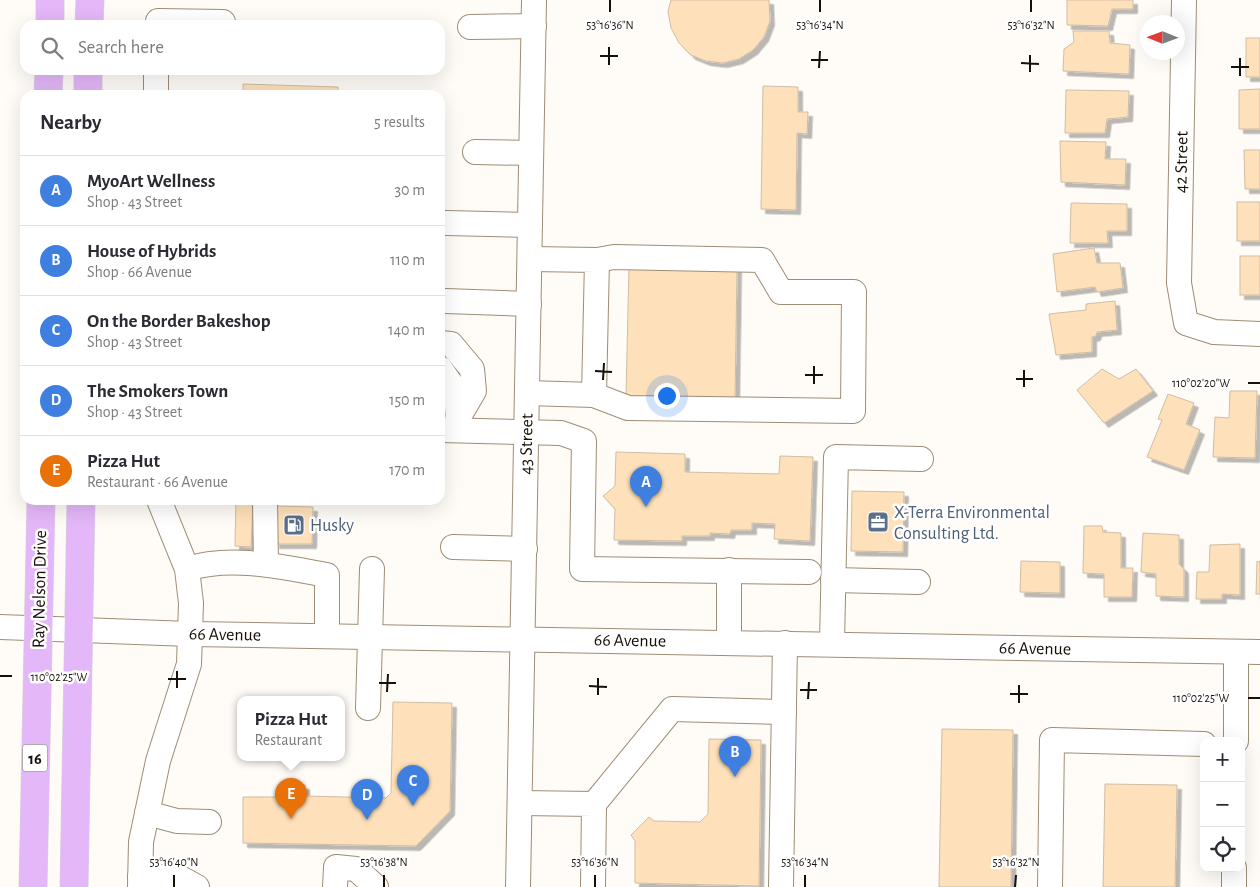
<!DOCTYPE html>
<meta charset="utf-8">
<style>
:root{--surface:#fff;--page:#f7f7f7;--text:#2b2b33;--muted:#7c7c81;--line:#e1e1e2;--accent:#0f766e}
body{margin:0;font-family:"Alegreya Sans",sans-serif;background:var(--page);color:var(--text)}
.controls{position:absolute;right:15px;bottom:15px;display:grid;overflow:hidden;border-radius:10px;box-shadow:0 5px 20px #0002}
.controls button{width:45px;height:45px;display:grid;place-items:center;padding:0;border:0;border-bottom:1px solid var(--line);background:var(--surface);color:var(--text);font:25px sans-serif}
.compass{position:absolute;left:1140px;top:15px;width:45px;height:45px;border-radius:50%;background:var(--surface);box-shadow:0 5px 20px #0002;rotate:271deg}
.you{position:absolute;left:666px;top:395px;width:18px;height:18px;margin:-12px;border:4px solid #fff;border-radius:50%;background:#1a73e8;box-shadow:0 0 0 8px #1a73e833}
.badge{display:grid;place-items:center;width:32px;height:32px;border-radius:50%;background:var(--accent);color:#fff;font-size:16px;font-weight:700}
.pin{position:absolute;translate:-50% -41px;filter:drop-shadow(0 1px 2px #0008)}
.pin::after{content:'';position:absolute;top:26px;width:18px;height:15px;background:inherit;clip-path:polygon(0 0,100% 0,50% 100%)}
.popup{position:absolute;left:237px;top:696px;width:108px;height:65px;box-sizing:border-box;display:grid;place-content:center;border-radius:10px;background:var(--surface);filter:drop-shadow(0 1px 4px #0005);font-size:16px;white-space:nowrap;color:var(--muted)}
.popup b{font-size:19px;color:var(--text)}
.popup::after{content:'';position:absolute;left:50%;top:100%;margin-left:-10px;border:10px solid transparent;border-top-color:var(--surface)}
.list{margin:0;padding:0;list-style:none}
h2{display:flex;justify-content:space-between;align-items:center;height:65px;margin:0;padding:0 20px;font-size:21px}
h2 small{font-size:16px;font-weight:400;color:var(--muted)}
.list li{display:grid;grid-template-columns:32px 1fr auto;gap:15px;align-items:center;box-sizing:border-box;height:70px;padding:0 20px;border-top:1px solid var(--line)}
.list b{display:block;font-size:19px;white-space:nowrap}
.list p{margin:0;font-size:16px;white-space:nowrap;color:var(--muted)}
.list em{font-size:16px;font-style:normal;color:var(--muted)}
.icon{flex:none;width:28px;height:28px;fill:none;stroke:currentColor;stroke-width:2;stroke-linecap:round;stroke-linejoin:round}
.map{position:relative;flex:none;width:1260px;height:887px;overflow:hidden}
.search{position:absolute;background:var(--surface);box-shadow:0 5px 20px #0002;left:20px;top:20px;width:425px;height:55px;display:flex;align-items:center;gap:12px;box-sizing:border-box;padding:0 18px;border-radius:15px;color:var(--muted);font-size:19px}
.panel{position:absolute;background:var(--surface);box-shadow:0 5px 20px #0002;left:20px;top:90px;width:425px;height:415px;border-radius:15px}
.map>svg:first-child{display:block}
</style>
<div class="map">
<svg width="1260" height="887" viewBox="0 0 1260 887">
<defs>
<filter id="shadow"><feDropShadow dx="4.5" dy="4.5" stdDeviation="0" flood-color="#0004"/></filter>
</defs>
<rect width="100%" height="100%" fill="#fffbf6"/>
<!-- building -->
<g fill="#fee1ba" stroke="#cfbda4" filter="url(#shadow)">
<polygon points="671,0 769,0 770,21 764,37 753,50 739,59 723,63 706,61 691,55 679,43 671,28 668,11"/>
<polygon points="1067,0 1133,0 1133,9 1112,9 1108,26 1067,25"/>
<polygon points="1073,31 1109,31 1110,43 1130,45 1129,74 1063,71 1064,49 1074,42"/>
<rect x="1246" y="38" width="14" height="39"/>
<polygon points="243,84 338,87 338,95 243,95"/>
<polygon points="763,86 798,87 798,112 808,112 807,134 797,133 796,210 761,209"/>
<polygon points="1260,89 1260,129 1239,129 1239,90"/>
<polygon points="1066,90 1129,91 1128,117 1107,119 1105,133 1065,133"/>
<polygon points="1060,141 1106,142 1105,159 1126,159 1125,185 1061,182"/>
<polygon points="1244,150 1260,150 1260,189 1245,189"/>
<rect x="1237" y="202" width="23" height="39"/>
<polygon points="1071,203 1127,204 1127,231 1107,231 1108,243 1070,243"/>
<polygon points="1094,248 1097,263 1120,263 1123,288 1097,292 1095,287 1057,292 1053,254"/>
<rect x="1240" y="256" width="20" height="39"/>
<polygon points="629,266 737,268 735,399 626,396"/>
<polygon points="1115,301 1117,330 1097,332 1096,336 1092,337 1092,352 1056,355 1049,314 1086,310 1086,304"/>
<polygon points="1102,369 1119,379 1136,369 1153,391 1104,423 1077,390"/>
<polygon points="1230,391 1257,391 1255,458 1213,457 1215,417 1229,418"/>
<polygon points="1168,394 1194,403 1186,424 1200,430 1184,470 1147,457 1162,420 1158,419"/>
<polygon points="616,452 685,454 685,472 779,474 780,456 813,457 810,541 774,539 775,524 752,523 752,530 731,530 730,534 710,533 710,536 682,536 682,541 614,540 615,509 603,496 615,486"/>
<polygon points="852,491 904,492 903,552 851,551"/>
<polygon points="236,500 253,500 251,547 235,546"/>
<polygon points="276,506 313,507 312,544 275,544"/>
<polygon points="1084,526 1102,526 1103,532 1121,533 1121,568 1133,568 1132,597 1104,597 1104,574 1083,573"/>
<polygon points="1143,533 1179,535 1179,564 1184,569 1184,597 1156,596 1156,574 1141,572"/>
<polygon points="1240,544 1240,595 1222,594 1222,599 1196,599 1197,572 1209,572 1210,545"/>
<polygon points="1021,561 1060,562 1060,593 1020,592"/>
<polygon points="1257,561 1260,562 1260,594 1256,594"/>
<polygon points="393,702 452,703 450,811 416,846 243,843 243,797 283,797 284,784 305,785 305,796 386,798 391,793"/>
<polygon points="942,729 1013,730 1011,887 939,887"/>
<polygon points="709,739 761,740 759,886 635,883 635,841 631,835 649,817 654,821 700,822 708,814"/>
<polygon points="1105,784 1177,785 1175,887 1103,887"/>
</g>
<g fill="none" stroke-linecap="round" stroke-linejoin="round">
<!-- minor casing -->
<g stroke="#9e8d76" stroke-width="26">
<g id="minor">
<polyline points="1184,0 1179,283 1186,323 1214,332 1260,334"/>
<polyline points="158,21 223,22"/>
<polyline points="470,27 534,26"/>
<polyline points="156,95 156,70"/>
<polyline points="475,152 531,153"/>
<polyline points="446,223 530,225"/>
<polyline points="445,301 529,304"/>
<polyline points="440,343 451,344 472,369 474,391 457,420"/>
<polyline points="440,368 456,391 458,422"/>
<polyline points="527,393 594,395 597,260 530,259"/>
<polyline points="594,395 628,408 853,411 854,292 781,292 762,260 614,257 597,260"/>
<polyline points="440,430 561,433 584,441 582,569 809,572"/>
<polyline points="265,500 266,564"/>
<polyline points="453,547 525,549"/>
<path d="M 187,569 C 232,555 281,567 327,575 L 327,636"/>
<polyline points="833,580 918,582"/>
<polyline points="0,627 190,634 1260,652"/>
<polyline points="729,642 729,570"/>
<polyline points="832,644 836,457 921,459"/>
<polyline points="368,708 372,569"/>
<polyline points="1236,741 1236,652"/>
<polyline points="520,803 594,804 593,887"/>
<polyline points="594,804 672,709 784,712"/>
<polyline points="147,813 177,821 209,822"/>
<polyline points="140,877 179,877 197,887"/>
<polyline points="140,887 141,842 158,761 189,664 191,603 187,569 159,500"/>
<polyline points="335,887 336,867 356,869 376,887"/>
<polyline points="518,887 534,0"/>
<polyline points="781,887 785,643"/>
<polyline points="1050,887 1052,740 1204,744"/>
<polyline points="1234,887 1234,868"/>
</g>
</g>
<!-- highway casing -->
<g stroke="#dad9d7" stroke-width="29">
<g id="highway">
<polyline points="50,25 50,0"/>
<polyline points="89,25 90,0"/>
<polyline points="48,95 49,70"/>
<polyline points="88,95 88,70"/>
<polyline points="33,887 41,500"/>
<polyline points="74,887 81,500"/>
</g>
</g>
<!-- minor -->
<use href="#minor" stroke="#fff" stroke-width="24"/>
<!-- highway -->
<use href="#highway" stroke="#e3b7f8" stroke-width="28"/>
</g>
<!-- ticks -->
<path fill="none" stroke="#171008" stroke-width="2" d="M 610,12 L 610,0M 820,12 L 820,0M 1031,12 L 1031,0M 600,56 L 618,56M 811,60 L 828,60M 1021,63 L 1039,64M 609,65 L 609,47M 1231,67 L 1249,67M 819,68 L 820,51M 1030,72 L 1030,55M 1240,76 L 1240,58M 595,371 L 612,372M 805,375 L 823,375M 1016,379 L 1033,379M 603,380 L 604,363M 1248,383 L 1260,383M 814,384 L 814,366M 1024,387 L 1024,370M 0,676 L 12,676M 168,679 L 186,679M 379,683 L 396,683M 589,686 L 607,687M 177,688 L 177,671M 800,690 L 817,690M 387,692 L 388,674M 1010,694 L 1028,694M 598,695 L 598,678M 1248,698 L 1260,698M 808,699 L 809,682M 1019,703 L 1019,685M 174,887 L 174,875M 384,887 L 384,875M 595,887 L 595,875M 805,887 L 805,875M 1015,887 L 1016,875"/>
<!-- icons -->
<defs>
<g id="office-square" transform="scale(1.125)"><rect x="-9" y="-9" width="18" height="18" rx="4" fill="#5c6f8a" stroke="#fff"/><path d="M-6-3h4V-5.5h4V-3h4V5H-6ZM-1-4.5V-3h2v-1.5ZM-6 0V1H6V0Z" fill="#fff"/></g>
<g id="fuel-square" transform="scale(1.125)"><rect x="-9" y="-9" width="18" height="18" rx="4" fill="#5c6f8a" stroke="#fff"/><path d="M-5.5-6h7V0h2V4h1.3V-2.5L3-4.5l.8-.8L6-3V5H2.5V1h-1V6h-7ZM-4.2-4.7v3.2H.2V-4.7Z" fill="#fff"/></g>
</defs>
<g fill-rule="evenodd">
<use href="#office-square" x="878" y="522"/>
<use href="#fuel-square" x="294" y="525"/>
</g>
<g text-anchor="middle" stroke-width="5" stroke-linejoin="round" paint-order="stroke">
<!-- shield labels -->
<rect fill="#fff" stroke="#5d5852" stroke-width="1" x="22.5" y="744.5" width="25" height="27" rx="4"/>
<g font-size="16" font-weight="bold" fill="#171008">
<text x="35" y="764">16</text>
</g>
<!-- street labels -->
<g font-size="18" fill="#171008" stroke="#fff">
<text transform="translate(1181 162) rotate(-89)" y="6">42 Street</text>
<text transform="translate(526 444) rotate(-89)" y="6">43 Street</text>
<text transform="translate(39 589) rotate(-89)" y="6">Ray Nelson Drive</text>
<text transform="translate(225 634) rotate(1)" y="6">66 Avenue</text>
<text transform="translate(630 640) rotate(1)" y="6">66 Avenue</text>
<text transform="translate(1035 648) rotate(1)" y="6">66 Avenue</text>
</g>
<!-- service labels -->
<g font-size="18" fill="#4e5e75" stroke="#fff" text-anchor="start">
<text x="894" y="518">X-Terra Environmental<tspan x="894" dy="21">Consulting Ltd.</tspan></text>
<text x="310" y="531">Husky</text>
</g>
</g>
<g font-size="12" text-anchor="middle" fill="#171008" stroke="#fff" stroke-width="5" stroke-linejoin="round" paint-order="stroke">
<text x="610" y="29">53°16'36"N</text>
<text x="820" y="29">53°16'34"N</text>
<text x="1031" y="29">53°16'32"N</text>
<text x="1201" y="387">110°02'20"W</text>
<text x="59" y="681">110°02'25"W</text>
<text x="1201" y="702">110°02'25"W</text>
<text x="174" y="866">53°16'40"N</text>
<text x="384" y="866">53°16'38"N</text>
<text x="595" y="866">53°16'36"N</text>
<text x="805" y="866">53°16'34"N</text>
<text x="1016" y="866">53°16'32"N</text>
</g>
</svg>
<div class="controls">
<button>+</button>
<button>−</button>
<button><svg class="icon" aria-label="locate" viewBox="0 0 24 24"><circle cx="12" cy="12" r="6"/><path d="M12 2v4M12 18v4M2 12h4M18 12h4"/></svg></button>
</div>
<svg class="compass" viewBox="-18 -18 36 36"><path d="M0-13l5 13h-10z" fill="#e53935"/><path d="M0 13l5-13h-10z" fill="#7c7c81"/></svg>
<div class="you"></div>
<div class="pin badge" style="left:646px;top:507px;background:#3f7fe0">A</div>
<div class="pin badge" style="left:735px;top:777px;background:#3f7fe0">B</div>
<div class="pin badge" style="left:413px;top:806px;background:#3f7fe0">C</div>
<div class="pin badge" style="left:367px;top:820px;background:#3f7fe0">D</div>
<div class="pin badge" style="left:291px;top:819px;background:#e8710a">E</div>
<div class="popup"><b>Pizza Hut</b>Restaurant</div>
<div class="search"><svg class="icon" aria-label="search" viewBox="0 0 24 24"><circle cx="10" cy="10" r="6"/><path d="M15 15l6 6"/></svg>Search here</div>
<section class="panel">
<h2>Nearby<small>5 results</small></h2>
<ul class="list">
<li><span class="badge" style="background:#3f7fe0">A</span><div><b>MyoArt Wellness</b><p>Shop · 43 Street</p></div><em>30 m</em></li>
<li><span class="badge" style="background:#3f7fe0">B</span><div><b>House of Hybrids</b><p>Shop · 66 Avenue</p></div><em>110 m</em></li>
<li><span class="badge" style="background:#3f7fe0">C</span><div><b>On the Border Bakeshop</b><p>Shop · 43 Street</p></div><em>140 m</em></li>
<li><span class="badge" style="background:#3f7fe0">D</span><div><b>The Smokers Town</b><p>Shop · 43 Street</p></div><em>150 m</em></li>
<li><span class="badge" style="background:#e8710a">E</span><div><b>Pizza Hut</b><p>Restaurant · 66 Avenue</p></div><em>170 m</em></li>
</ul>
</section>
</div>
